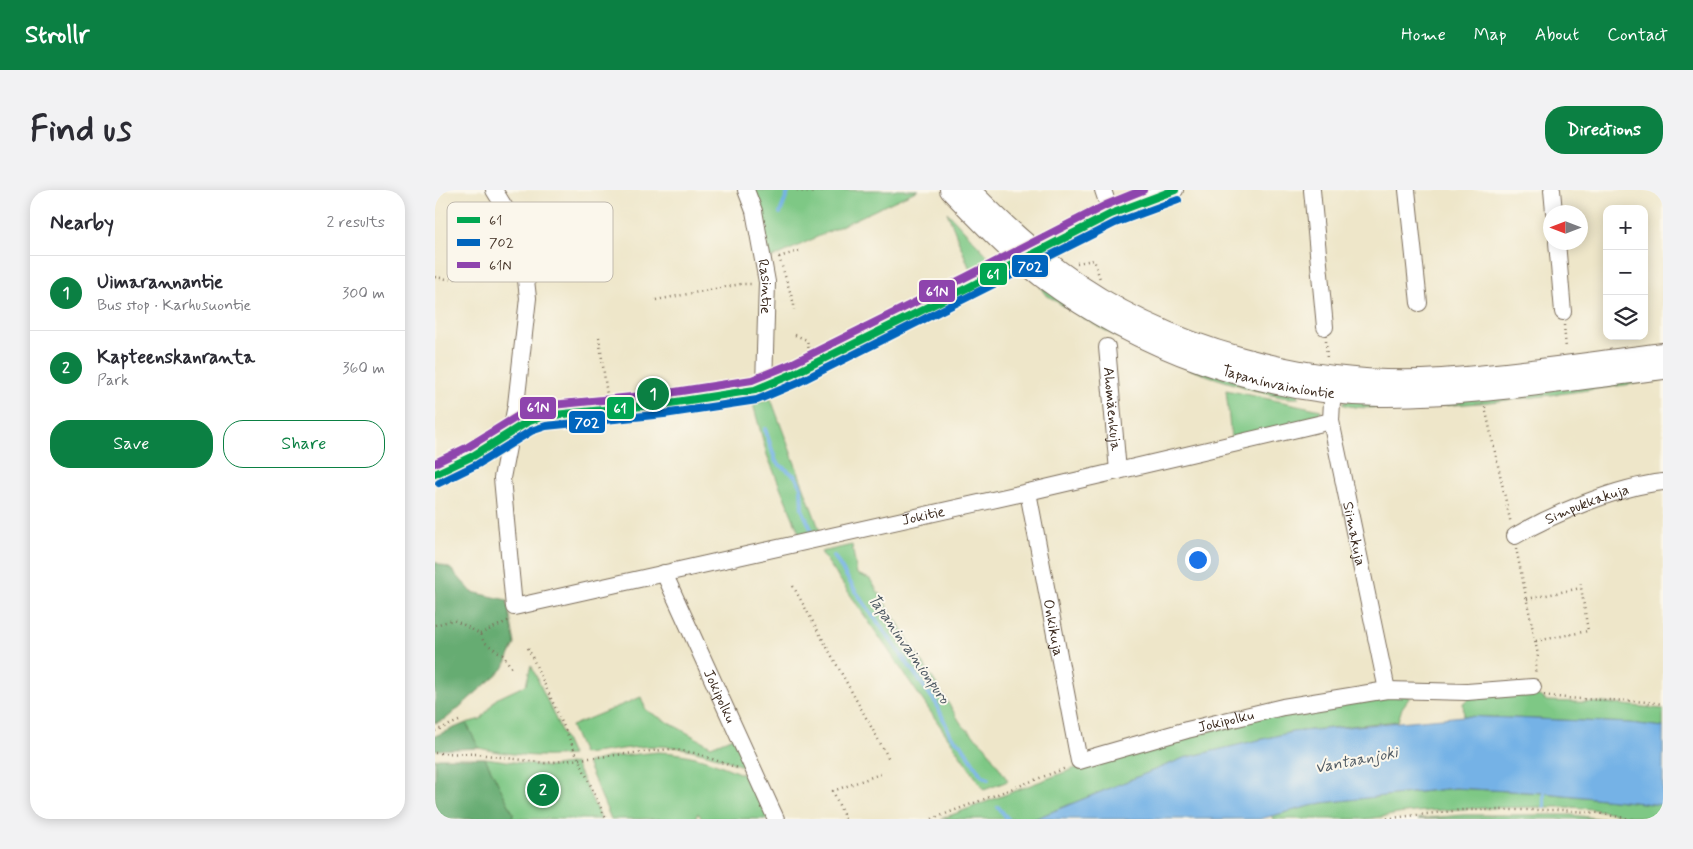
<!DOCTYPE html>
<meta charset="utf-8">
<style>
:root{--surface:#fff;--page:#f2f2f3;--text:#2b2b33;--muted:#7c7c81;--line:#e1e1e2;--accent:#0b8043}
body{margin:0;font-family:Mynerve,sans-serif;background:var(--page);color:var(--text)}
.controls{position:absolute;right:15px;top:15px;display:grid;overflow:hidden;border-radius:10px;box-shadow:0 2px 12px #0003}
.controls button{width:45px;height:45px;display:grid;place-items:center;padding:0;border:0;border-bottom:1px solid var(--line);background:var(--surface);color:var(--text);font:25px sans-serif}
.compass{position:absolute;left:1108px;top:15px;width:45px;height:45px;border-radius:50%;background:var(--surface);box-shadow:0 2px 12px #0003;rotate:270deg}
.you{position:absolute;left:762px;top:369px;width:18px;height:18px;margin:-12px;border:4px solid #fff;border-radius:50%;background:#1a73e8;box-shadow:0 0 0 8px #1a73e833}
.badge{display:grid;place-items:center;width:32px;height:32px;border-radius:50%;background:var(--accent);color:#fff;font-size:16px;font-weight:700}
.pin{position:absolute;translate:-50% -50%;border:2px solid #fff;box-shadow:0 1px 5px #0006}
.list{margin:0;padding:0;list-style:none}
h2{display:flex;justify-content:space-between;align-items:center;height:65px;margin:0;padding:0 20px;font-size:21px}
h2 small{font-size:16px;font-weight:400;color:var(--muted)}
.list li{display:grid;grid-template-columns:32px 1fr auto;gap:15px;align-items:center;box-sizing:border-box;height:75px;padding:0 20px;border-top:1px solid var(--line)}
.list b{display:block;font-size:19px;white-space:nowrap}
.list p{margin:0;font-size:16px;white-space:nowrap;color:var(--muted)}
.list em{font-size:16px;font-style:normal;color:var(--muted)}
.actions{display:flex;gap:10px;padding:15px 20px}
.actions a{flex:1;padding:11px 0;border:1px solid var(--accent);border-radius:20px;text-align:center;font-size:18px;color:var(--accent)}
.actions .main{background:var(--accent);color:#fff}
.icon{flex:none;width:28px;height:28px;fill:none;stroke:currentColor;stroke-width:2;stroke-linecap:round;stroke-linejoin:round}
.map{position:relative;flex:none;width:1228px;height:629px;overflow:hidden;border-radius:20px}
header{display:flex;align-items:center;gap:30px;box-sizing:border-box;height:70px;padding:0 25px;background:var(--accent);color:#fff}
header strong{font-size:24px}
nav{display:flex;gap:28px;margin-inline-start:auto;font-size:18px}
.intro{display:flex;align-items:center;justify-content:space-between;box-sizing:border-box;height:120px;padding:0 30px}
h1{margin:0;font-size:35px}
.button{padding:12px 22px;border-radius:20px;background:var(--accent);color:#fff;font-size:18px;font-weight:700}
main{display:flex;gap:30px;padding:0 30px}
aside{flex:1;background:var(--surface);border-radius:20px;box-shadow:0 2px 12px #0003}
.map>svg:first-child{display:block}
</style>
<header>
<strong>Strollr</strong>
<nav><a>Home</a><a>Map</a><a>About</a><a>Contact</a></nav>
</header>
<div class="intro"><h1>Find us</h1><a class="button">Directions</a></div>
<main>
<aside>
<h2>Nearby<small>2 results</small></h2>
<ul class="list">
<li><span class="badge">1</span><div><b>Uimarannantie</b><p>Bus stop · Karhusuontie</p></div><em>300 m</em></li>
<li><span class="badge">2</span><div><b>Kapteenskanranta</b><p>Park</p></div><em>360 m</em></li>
</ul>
<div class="actions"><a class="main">Save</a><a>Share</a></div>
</aside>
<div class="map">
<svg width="1228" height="629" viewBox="0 0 1228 629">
<rect width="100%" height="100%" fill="#fbf7ec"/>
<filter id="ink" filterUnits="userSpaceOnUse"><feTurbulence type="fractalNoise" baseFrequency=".02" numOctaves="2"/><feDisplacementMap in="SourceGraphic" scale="10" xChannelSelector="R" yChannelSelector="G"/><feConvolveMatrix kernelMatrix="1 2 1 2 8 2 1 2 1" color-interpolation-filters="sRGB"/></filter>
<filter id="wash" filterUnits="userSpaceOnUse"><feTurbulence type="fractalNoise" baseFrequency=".0096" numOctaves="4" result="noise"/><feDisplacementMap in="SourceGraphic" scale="20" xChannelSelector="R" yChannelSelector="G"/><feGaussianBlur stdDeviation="1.12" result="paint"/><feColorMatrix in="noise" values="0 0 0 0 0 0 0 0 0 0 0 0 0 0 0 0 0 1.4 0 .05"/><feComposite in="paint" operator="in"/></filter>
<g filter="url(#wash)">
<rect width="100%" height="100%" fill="#eee6c9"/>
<!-- green -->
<g fill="#7ec885" stroke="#5c7952">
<polygon points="317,0 483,0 335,69"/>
<polygon points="512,22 553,66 552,73 536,82"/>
<path d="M 605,97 L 863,202 L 863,208 C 844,209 821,201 803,195 C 733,175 670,144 610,104 Z"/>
<path d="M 1228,183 L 1228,190 C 1139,201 1050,217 960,217 C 944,217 923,220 907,214 L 911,211 Z"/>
<polygon points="791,200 886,220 885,224 880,228 796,248"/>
<polygon points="336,209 385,341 365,345 332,265 318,214"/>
<polygon points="417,355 422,384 435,389 527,535 550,556 573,591 549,600 386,362"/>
<path d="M 96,475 L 137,565 C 104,568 76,565 44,558 L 31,533 L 46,529 L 61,509 L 91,495 Z"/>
<polygon points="1096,501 1112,511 1169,513 1228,519 1228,537 1195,533 1029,526 1028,513 1036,507"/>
<polygon points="964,504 975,507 967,518 963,531 857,542 749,568 599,629 506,629 646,576 842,523"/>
<path d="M 206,507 L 211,520 L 276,556 L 298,547 L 312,578 C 284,567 253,556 222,556 C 198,556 172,562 148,564 L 136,536 Z"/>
<path d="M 223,562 C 260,563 283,574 316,588 L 335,629 L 267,629 L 263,623 L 260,629 L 176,629 L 152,573 L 175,567 Z"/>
<polygon points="50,568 113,577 140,573 166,629 77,629 78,623"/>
<path d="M 1020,598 L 1109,603 L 1228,615 L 1228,629 C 1195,629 1163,617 1130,617 C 1080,617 1029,618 979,622 C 962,623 946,628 930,629 C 900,629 869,629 839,629 L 836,626 L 887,613 Z"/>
<polygon points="1028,625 1137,625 1169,629 983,629"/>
</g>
<!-- forest -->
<g fill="#66ac72" stroke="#506b48">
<polygon points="0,372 16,379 37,402 72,410 80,454 68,479 11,529 0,533"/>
<polygon points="31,533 44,558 0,560 0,546"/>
<polygon points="4,568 50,568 78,623 77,629 0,629 0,569"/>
</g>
<!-- water -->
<polygon fill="#74b2e6" stroke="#586e82" points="1029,526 1195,533 1228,537 1228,615 1109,603 1020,598 887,613 825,629 599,629 749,568 857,542"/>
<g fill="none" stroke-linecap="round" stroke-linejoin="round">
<!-- stream -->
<g stroke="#74b2e6" stroke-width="4">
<polyline points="345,23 354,0"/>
<polyline points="330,239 341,272 360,286 366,297 367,319 376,339"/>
<polyline points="399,366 421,402 501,513 516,546 526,554 546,585 553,589"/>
<polyline points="1109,603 1109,616"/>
<polyline points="563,617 573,629"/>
</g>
</g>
</g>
<g filter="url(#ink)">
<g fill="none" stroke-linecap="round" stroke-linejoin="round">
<!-- minor casing -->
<g stroke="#7a6c5a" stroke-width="18">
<g id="minor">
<path id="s1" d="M 59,0 L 78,31 L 88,63 L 93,108 L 81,215 L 67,288 L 79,417 L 593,302 L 896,231"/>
<path id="s2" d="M 311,0 L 319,21 L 332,92 L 329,195"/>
<polyline points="668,0 676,24"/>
<polyline points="877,0 890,137"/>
<polyline points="972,0 984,113"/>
<polyline points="1117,0 1119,22"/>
<polyline points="1122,52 1128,122"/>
<path id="s3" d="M 672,157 L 683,281"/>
<path id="s4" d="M 898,191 L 896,231 L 952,500"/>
<polyline points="0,284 38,266 92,232 109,226 228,214 320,200 358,184 536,96 676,24 720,6 740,0"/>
<path id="s5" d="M 593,302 L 644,571 L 752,540 L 848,517 L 952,500 L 1032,502 L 1098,497"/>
<path id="s6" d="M 1080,346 C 1120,323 1182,297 1228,292"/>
<path id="s7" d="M 229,383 L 341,629"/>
</g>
</g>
<!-- major casing -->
<g stroke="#7a6c5a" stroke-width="22">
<g id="major">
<path id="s8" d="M 515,0 C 545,31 574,62 608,88 C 703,159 826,204 945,206 C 1039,207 1135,190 1228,179"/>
<path d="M 535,0 C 563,29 593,57 625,81 C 729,159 878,198 1007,189 C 1080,184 1155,172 1228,163"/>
</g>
</g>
<!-- path -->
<g stroke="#7a6c5a" stroke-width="2.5" stroke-dasharray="1 4" stroke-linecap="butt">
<polyline points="362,0 373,3 392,0"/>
<polyline points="344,67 359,114 359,120"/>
<polyline points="344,67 364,61"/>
<polyline points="642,73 659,70 665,89"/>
<polyline points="0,87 18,90 36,80 31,71 28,73"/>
<polyline points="221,110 306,94 319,94"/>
<polyline points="1129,135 1131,159"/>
<polyline points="360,145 372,150 374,161"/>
<polyline points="164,147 172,205"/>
<polyline points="891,151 892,170"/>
<polyline points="1050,217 1076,334"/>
<polyline points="1081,358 1103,465 1100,483"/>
<polyline points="358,396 454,569"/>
<polyline points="1092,409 1146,398"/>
<polyline points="0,435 18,430 29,435 45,444 49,452 68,465 78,480"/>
<polyline points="45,444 75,430"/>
<polyline points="1101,451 1153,441 1145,391"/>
<polyline points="93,458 171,629"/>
<path d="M 1109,505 C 1148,512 1188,508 1228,514"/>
<polyline points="0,541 24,531"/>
<polyline points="0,563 43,564 110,573 235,559 260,563 303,578"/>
<polyline points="410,629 398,601 448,583"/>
<polyline points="497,629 631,578"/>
<polyline points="947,629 1027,620 1127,620 1163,623 1195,629"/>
</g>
<!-- minor -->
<use href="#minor" stroke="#fff" stroke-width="16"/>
<!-- major -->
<use href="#major" stroke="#fff" stroke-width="20"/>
<!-- bus-1 casing -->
<g stroke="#fbf7ec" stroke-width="11">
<polyline id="bus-1" points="0,284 38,266 92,232 109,226 228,214 320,200 358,184 536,96 676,24 740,0"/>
</g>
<!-- bus-2 casing -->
<g stroke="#fbf7ec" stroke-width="11">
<polyline id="bus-2" points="4,293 43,274 96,241 111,236 229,224 322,210 362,193 680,33 743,10"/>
</g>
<!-- bus-3 casing -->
<g stroke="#fbf7ec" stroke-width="11">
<polyline id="bus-3" points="0,273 33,257 88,223 107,216 227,204 317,190 354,175 531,87 671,15 708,0"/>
</g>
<!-- bus-1 -->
<use href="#bus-1" stroke="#00a651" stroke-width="8"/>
<!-- bus-2 -->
<use href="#bus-2" stroke="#0065bd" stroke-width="8"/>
<!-- bus-3 -->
<use href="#bus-3" stroke="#8e44ad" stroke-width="8"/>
</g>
</g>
<g text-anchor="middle" stroke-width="4" stroke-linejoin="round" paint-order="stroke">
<!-- street labels -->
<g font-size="15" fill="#3b2a1e" stroke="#fbf7ec">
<text dy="5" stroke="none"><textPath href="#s2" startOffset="99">Rasintie</textPath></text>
<text dy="5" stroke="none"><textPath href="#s8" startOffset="388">Tapaninvainiontie</textPath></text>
<text dy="5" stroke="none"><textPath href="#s3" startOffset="62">Ahomäenkuja</textPath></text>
<text dy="5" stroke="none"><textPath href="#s6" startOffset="79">Simpukkakuja</textPath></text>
<text dy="5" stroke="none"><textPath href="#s1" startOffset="846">Jokitie</textPath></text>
<text dy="5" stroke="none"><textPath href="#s4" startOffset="155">Siimakuja</textPath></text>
<text dy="5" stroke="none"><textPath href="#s5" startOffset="138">Onkikuja</textPath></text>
<text dy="5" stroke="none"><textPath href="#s7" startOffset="135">Jokipolku</textPath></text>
<text dy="5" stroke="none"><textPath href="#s5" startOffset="426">Jokipolku</textPath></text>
</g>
<!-- water labels -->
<g font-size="16" font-style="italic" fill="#4f5a64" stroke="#fbf7ec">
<text transform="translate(475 458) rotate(55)" y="6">Tapaninvainionpuro</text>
<text transform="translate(921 569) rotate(-11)" y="6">Vantaanjoki</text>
</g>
</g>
<!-- legend -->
<rect x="12" y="12" width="166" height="80" rx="8" fill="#fbf7ec" stroke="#c1baae" stroke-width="1"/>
<rect x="22" y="27" width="23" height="6" fill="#00a651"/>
<rect x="22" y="49" width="23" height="7" fill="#0065bd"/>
<rect x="22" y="72" width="23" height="6" fill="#8e44ad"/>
<g font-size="14" fill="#3b2a1e">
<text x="54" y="35">61</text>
<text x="54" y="57">702</text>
<text x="54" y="80">61N</text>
</g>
<g stroke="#fbf7ec" stroke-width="2">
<rect x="576" y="64" width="38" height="24" rx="5" fill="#0065bd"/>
<rect x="544" y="72" width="29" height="24" rx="5" fill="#00a651"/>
<rect x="483" y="89" width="38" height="24" rx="5" fill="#8e44ad"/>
<rect x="84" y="206" width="38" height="24" rx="5" fill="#8e44ad"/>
<rect x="171" y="206" width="29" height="24" rx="5" fill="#00a651"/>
<rect x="133" y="220" width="38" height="24" rx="5" fill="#0065bd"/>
</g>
<g font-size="14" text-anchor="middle" font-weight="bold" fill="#fff">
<text x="595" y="81">702</text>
<text x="558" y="89">61</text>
<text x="502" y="106">61N</text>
<text x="103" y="222">61N</text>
<text x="185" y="223">61</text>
<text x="152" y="237">702</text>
</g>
</svg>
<div class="controls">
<button>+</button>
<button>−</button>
<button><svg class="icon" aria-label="layers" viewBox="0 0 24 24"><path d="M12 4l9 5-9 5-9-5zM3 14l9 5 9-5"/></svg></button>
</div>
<svg class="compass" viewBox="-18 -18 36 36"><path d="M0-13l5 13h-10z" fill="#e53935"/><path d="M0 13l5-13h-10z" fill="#7c7c81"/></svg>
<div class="you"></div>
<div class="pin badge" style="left:218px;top:204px">1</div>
<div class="pin badge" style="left:108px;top:600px">2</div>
</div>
</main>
